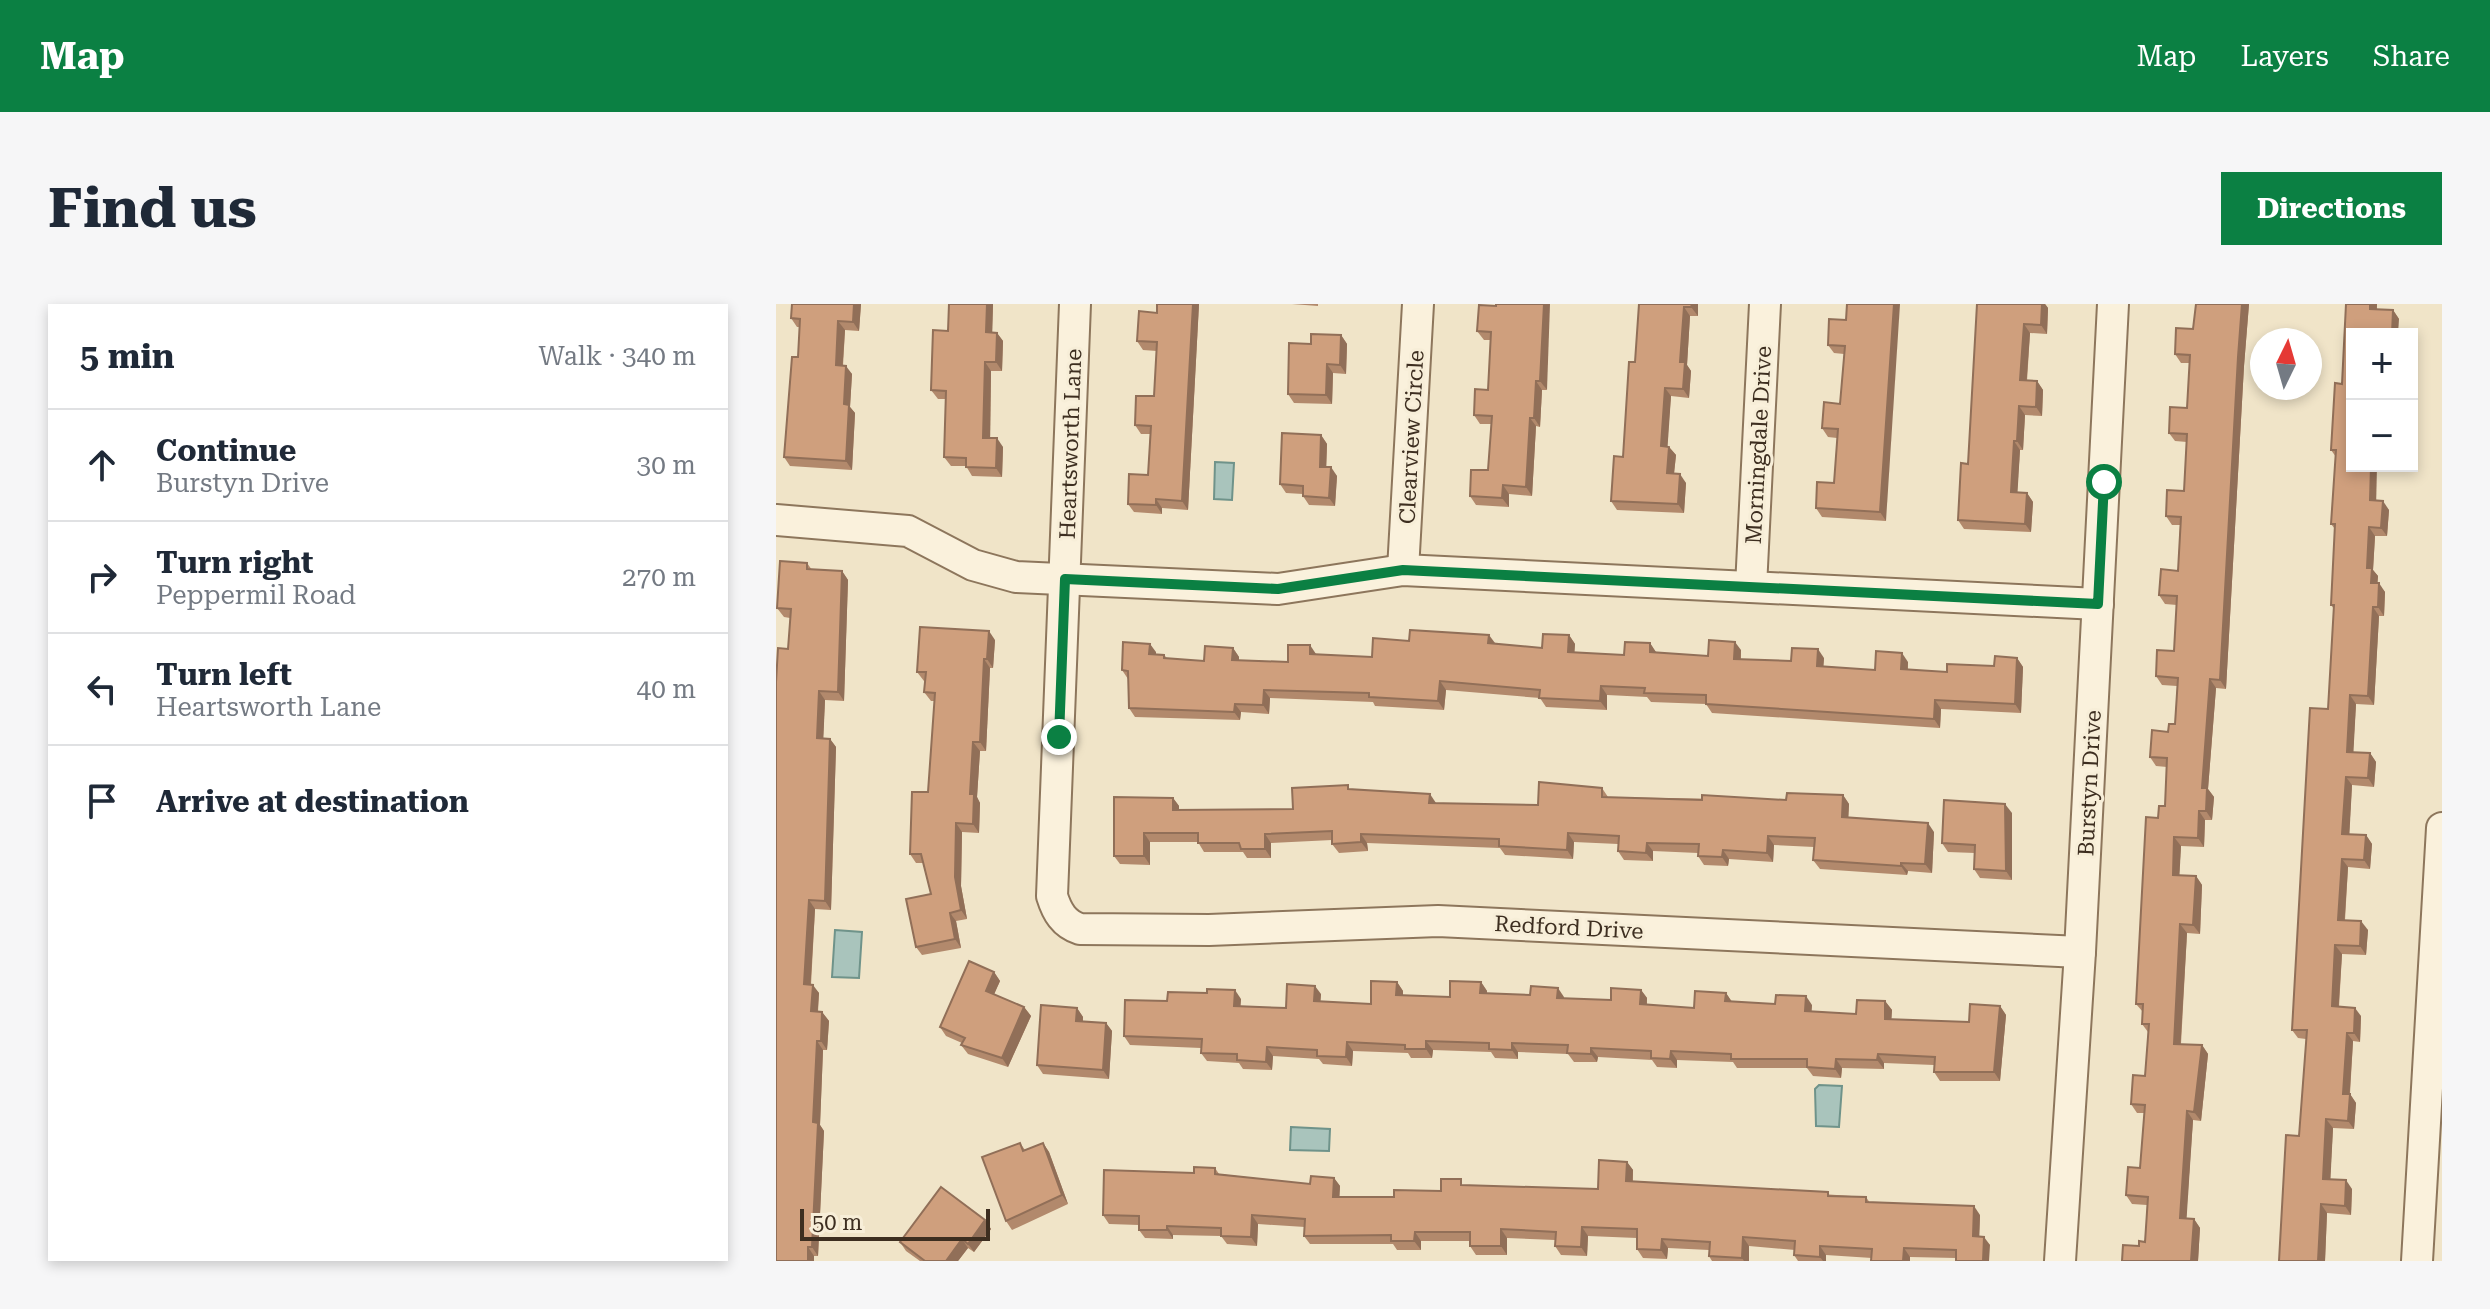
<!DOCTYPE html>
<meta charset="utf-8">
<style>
:root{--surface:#fff;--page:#f6f6f7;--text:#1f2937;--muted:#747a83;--line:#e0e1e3;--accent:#0b8043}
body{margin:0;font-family:"Roboto Serif",serif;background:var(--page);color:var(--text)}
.controls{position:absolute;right:24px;top:24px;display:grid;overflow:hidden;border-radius:0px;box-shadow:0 4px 12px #0003}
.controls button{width:72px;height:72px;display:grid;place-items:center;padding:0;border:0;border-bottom:2px solid var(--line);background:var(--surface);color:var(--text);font:40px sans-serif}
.compass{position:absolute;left:1474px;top:24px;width:72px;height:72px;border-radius:50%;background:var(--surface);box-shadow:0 4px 12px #0003;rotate:5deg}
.scale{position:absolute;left:24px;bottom:20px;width:190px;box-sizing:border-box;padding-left:8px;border:4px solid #3d2e20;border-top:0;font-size:22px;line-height:28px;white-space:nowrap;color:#3d2e20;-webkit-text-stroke:6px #f7eed8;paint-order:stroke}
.stop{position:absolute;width:24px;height:24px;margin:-18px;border:6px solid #0b8043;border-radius:50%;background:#fff}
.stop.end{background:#0b8043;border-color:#fff;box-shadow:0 2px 8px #0008}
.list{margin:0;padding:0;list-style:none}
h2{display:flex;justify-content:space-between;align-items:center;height:104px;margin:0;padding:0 32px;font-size:34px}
h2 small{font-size:26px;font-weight:400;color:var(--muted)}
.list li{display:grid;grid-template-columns:52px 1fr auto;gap:24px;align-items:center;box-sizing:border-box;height:112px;padding:0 32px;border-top:2px solid var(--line)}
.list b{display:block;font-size:30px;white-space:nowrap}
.list p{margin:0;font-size:26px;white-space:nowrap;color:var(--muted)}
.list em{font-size:26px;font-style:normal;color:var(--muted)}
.icon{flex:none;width:44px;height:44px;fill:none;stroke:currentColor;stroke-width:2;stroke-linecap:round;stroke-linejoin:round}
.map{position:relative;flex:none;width:1666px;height:957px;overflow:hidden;border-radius:0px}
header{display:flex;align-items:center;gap:48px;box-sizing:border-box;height:112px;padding:0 40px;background:var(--accent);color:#fff}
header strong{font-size:38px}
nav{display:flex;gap:44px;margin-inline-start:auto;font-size:28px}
.intro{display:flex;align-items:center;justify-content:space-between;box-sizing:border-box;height:192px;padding:0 48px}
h1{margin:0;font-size:56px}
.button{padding:20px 36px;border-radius:0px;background:var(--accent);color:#fff;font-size:28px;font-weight:700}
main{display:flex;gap:48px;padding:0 48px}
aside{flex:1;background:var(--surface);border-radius:0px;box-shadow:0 4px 12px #0003}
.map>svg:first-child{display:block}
</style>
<header>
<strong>Map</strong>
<nav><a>Map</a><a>Layers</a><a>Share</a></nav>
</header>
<div class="intro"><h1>Find us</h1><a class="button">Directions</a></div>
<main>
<aside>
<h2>5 min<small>Walk · 340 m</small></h2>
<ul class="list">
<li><svg class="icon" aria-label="ahead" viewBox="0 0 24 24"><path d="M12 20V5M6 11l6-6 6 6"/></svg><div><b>Continue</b><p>Burstyn Drive</p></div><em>30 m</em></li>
<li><svg class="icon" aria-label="right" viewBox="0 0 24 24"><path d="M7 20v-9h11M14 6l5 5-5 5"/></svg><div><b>Turn right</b><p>Peppermil Road</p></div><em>270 m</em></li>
<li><svg class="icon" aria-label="left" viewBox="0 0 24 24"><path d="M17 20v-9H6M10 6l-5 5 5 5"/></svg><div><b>Turn left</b><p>Heartsworth Lane</p></div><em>40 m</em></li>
<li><svg class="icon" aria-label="arrive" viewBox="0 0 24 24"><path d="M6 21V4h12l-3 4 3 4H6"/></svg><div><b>Arrive at destination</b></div></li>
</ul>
</aside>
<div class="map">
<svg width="1666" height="957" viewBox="0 0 1666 957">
<rect width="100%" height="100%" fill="#f0e4c8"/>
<!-- water -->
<g fill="#a9c4bc" stroke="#6f938a" stroke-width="2">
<polygon points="439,158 458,159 456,196 438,195"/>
<polygon points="59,626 86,628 83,674 56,673"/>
<polygon points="1043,781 1066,782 1063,823 1040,822 1039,785"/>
<polygon points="515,823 554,825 553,847 514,846"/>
</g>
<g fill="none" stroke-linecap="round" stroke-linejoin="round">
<!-- minor casing -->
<g stroke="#8d765c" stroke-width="34">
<g id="minor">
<path d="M 299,0 L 276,592 C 281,608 288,620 304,625 L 433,626 L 662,617 L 1304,648"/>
<polyline points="0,216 132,227 197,261 240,273 502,285 627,266 1322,300"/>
<polyline points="627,266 642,0"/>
<polyline points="975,283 989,0"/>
<polyline points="1284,957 1304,648 1337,0"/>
<polyline points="1641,957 1666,524"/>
</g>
</g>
<!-- minor -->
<use href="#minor" stroke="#faf1dc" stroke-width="30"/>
</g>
<!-- wall -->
<g fill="#b2896c">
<polygon points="16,0 85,0 83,27 69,26 67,62 76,70 74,103 79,109 76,166 14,162 8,153 22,53 24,23 21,23 15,14"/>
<polygon points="173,0 217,0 216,28 221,29 227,37 226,67 215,67 214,134 227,143 226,173 196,172 190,162 175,162 168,153 170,95 162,95 155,86 172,27"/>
<polygon points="381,0 423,0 412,206 386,204 386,210 358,208 352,200 372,171 374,130 365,130 359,121 378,92 381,47 367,46 361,37 381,9"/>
<polygon points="516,0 542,0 542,2"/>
<polygon points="863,0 922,0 922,12 914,12 911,61 915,67 913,94 895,92 891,142 893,143 900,151 898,170 910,179 908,209 841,206 835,197 847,153 859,58"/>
<polygon points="1201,0 1269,0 1272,4 1271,30 1254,29 1251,77 1261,77 1267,86 1266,112 1249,111 1247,146 1244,146 1241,189 1251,189 1257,198 1255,228 1188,225 1182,216 1192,160"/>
<polygon points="1420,0 1473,0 1468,62 1450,385 1440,384 1432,485 1438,493 1436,516 1429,516 1428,543 1405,542 1403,571 1420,572 1426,581 1424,630 1411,629 1405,740 1426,741 1432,750 1425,817 1417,816 1410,915 1418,915 1424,924 1422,957 1346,957 1369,938 1371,901 1356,900 1350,891 1364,864 1368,809 1361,809 1355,800 1369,772 1372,728 1366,720 1367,708 1360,700 1382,514 1389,502 1391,463 1380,462 1374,453 1399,420 1401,382 1386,381 1380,372 1398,347 1401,301 1389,300 1383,291 1402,267 1404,221 1396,221 1390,212 1408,187 1411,138 1399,137 1393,129 1411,104 1414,59 1405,59 1399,50 1417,25"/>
<polygon points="1570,0 1601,0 1601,5 1617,6 1623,15 1576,30 1600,197 1613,206 1611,232 1599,232 1597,266 1602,272 1601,279 1609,288 1608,312 1603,312 1598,401 1580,400 1577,448 1594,449 1600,458 1598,483 1576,481 1573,530 1590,531 1596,540 1594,565 1572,563 1569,616 1592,626 1590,651 1566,650 1563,703 1585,712 1584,738 1577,737 1574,790 1580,799 1578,825 1557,824 1554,876 1576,885 1575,911 1551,909 1549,957 1523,832 1530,735 1522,734 1516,726 1552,405 1558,305 1555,301 1559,225 1555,220 1560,153 1555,146 1566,80"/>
<polygon points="720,2 771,86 766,86 764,123 760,122 756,192 733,190 733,203 700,201 694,192 712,166 715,120 704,120 698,111 712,86 715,36 708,36 701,27"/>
<polygon points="1070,16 1110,217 1046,213 1040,204 1058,179 1061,134 1052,133 1046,124 1064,100 1068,50 1058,49 1052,41"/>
<polygon points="565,31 571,40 570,70 557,69 556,100 518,99 512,90 535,40"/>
<polygon points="545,131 551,140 550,163 561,172 559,202 533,201 527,192 527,190 510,189 504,180"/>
<polygon points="31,259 36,266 66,267 72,276 68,397 49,396 47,434 54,435 60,443 55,606 39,605 35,681 43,689 42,708 46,708 53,717 51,746 47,746 44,821 48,827 42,952 38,952 38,957 0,957 12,345 14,314 8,313 1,304"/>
<polygon points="793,331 799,340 798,349 848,351 874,339 880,349 932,352 965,346 965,355 1015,357 1048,354 1047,362 1099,366 1132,358 1132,366 1171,368 1218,362 1241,354 1247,363 1245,409 1165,405 1164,424 936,409 930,400 875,398 871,393 831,391 831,406 770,403 764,394 670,386 668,406 599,402 597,398 494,394 493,410 465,408 464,416 359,413 353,404 352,375 346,366 374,340 380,350 388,351 391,354 428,357 457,344 463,353 463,356 512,358 540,350 596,353 633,337 719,340 766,344"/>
<polygon points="219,336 217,364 214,364 210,447 204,447 201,493 204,499 203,529 186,528 185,582 191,615 180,617 185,644 146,651 140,643 155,590 147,559 140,559 134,550 152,488 159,397 155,397 148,388 149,377 148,377 141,368"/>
<polygon points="826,484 832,493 1010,496 1067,491 1073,500 1072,514 1158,528 1156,569 1132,567 1131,571 1044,565 1037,556 1038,543 998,541 997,558 953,555 952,562 928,561 922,552 922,549 877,547 877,557 848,556 842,547 842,540 798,538 797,555 729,551 724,544 591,539 592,547 563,549 556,540 556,536 495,539 495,554 471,554 467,548 428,548 422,538 374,538 374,561 344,560 338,552 397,494 403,502 403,506 517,505 575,485 660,499 762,501"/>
<polygon points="1236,509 1236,576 1204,574 1198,565 1199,549 1172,548 1166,539"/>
<polygon points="218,668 224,677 218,690 248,703 255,712 232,763 192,750 185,741 186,739 170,732 164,723"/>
<polygon points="621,678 627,687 627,691 674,693 705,678 711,687 711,690 788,693 788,694 835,696 865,686 871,694 871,701 918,704 950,689 956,698 1036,701 1035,707 1080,710 1109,697 1116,706 1115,715 1193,718 1224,702 1230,711 1224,777 1164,777 1158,768 1158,761 1108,759 1108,765 1066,764 1065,774 1037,772 1031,764 961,764 957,758 901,756 901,764 881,763 876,756 822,753 821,758 798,758 792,750 742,748 742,755 719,754 715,748 657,746 656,754 635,754 632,749 577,747 576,762 547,760 543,755 497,752 496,766 467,765 463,759 431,757 425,749 425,744 354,741 348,732 391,697 465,695 464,702 510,704 545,690 544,697 595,700"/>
<polygon points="301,704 307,713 307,717 330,719 336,727 333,775 267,770 261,761"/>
<polygon points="244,839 249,846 267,839 273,848 292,900 236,926 230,917"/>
<polygon points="851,858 857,866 857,877 1090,893 1094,899 1204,911 1203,932 1214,941 1180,954 1134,953 1134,957 1095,957 1096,954 1050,951 1050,957 1022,957 1018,951 1019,946 973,942 973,957 936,957 933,952 933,946 892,944 891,955 867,954 861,945 861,934 812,932 811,952 785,951 779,942 779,936 731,934 731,951 700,951 694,942 694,937 645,937 645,946 621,946 617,940 534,940 528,932 529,923 482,920 481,942 451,940 445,932 397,931 397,935 369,934 363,926 363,921 333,920 327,911 418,869 439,864 443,870 534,880 558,874 564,882 563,893 618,893 665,887 689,881 822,885"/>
<polygon points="209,916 215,925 198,948 192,944 182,957 144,957 130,947 124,938"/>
</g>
<!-- shaded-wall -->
<g fill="#916f58">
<polygon points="78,0 85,0 83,27 77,18"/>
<polygon points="211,0 217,0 216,37 210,28"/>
<polygon points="417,0 423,0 412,206 406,197"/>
<polygon points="768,0 774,0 771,86 764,77"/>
<polygon points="916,0 922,0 922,12 915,3"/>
<polygon points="1118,0 1124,0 1110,217 1104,208"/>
<polygon points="1266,0 1269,0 1272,4 1271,30 1265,21"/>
<polygon points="1466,0 1473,0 1468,62 1450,385 1444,376 1462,53"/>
<polygon points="1594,0 1601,0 1600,14 1594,5"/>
<polygon points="908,3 914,12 911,61 915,67 913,94 907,85 904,58"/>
<polygon points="1617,6 1623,15 1622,30 1616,30"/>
<polygon points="62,17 69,26 66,70 60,61"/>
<polygon points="1248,20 1254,29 1250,85 1244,76"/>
<polygon points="221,29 227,37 226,67 220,58"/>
<polygon points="565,31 571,40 570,70 564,61"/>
<polygon points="209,58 215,67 214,143 207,134"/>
<polygon points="551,60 557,69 556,100 550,91"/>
<polygon points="70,62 76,70 74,103 79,109 76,166 70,157 68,100"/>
<polygon points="760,77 766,86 764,123 758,114"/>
<polygon points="1261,77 1267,86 1266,112 1260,103"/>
<polygon points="889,84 895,92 891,151 885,142"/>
<polygon points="1243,102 1249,111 1247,146 1241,137"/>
<polygon points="754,114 760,122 756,192 750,183"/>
<polygon points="545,131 551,140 550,171 544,163"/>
<polygon points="221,134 227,143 226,173 220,164"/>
<polygon points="1238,137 1244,146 1241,197 1235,188"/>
<polygon points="893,143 900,151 897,178 891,169"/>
<polygon points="1595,162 1601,162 1600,205 1594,196"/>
<polygon points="555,163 561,172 559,202 553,194"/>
<polygon points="904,170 910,179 908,209 902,200"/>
<polygon points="727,181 733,190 733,203 726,194"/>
<polygon points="1251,189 1257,198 1255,228 1249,220"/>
<polygon points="380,195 386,204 386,210 380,201"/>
<polygon points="1607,197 1613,206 1611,232 1605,224"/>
<polygon points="1593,223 1599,232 1597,266 1602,272 1601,288 1595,279 1591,264"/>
<polygon points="66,267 72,276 68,397 62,388"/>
<polygon points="1603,279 1609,288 1608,312 1602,303"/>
<polygon points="1597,303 1603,312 1598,401 1592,392"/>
<polygon points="213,327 219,336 217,364 211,355"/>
<polygon points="713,331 719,339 718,348 712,339"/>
<polygon points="793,331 799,340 798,357 792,348"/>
<polygon points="959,338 965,346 964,364 958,355"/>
<polygon points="874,339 880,348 880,357 874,348"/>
<polygon points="374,340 380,348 380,359 373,350"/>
<polygon points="534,341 540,350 534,350"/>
<polygon points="457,344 463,353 463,364 456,356"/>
<polygon points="1042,345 1048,354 1047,371 1041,362"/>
<polygon points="1126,349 1132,358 1131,374 1125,365"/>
<polygon points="1241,354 1247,363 1245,409 1239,400"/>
<polygon points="208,355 214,364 210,447 204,438"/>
<polygon points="1434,375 1440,384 1432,485 1438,493 1436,516 1430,507 1426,484"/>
<polygon points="664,377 670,386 668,406 662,397"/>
<polygon points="825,382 831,391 831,406 824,397"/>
<polygon points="488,386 494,394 493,410 487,401"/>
<polygon points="43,387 49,396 47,443 41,434"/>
<polygon points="1574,391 1580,400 1577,456 1571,448"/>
<polygon points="1159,396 1165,405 1164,424 1158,415"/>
<polygon points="459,400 465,408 464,416 458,408"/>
<polygon points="54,435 60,443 55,606 49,597"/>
<polygon points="197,438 204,447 201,493 204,499 203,529 197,520 194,490"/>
<polygon points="1594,449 1600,458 1598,483 1592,474"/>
<polygon points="1570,473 1576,481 1573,538 1566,530"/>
<polygon points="654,490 660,499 653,499"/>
<polygon points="1067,491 1073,500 1072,522 1066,513"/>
<polygon points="397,494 403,502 403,514 397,506"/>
<polygon points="1229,500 1236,509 1236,576 1230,567"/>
<polygon points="1423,507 1429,516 1428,543 1422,534"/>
<polygon points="180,519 186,528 185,582 191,615 185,606 179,573"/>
<polygon points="1152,519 1158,528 1156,569 1149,560"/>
<polygon points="368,529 374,538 374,561 368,552"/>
<polygon points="792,529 798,538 797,555 791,546"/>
<polygon points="489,530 495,539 495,554 489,545"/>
<polygon points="585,530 591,539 592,547 585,538"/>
<polygon points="1590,531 1596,540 1594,565 1588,556"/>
<polygon points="992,532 998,541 997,558 991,549"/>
<polygon points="1398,533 1405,542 1403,580 1397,571"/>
<polygon points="871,539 877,547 877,557 870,549"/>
<polygon points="947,546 953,555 952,562 946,553"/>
<polygon points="1566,555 1572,563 1568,625 1562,616"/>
<polygon points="1125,559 1132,567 1131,571 1125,562"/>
<polygon points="1420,572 1426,581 1424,630 1417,621"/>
<polygon points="33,596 39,605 34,689 28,680"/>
<polygon points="174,609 180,617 185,644 179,635"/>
<polygon points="1585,617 1592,626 1590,651 1584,642"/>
<polygon points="1404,620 1411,629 1404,749 1398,740"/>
<polygon points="1559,641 1566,650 1562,711 1556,702"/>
<polygon points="218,668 224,677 216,695 210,687"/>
<polygon points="621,678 627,687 627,700 620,691"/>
<polygon points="705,678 711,687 710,698 704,689"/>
<polygon points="37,681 43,689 41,716 35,707"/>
<polygon points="539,682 545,690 544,706 538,697"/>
<polygon points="782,684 788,693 787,703 781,694"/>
<polygon points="459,686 465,695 464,710 458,702"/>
<polygon points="865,686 871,694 870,709 864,700"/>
<polygon points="950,689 956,698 949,697"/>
<polygon points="1030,692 1036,701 1035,716 1029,707"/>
<polygon points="1109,697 1116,706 1115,724 1109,715"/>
<polygon points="1224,702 1230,711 1224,777 1218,768"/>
<polygon points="248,703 255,712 232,763 226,754"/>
<polygon points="301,704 307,713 306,726 300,717"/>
<polygon points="1579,704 1585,712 1584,738 1578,729"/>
<polygon points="46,708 53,717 51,746 45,737"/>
<polygon points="330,719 336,727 333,775 327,766"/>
<polygon points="1571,729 1577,737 1573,799 1567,790"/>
<polygon points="41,737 47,746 44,821 48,827 42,952 36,943 37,818"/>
<polygon points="650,737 657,746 656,754 650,745"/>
<polygon points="571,738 577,747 576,762 570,753"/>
<polygon points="736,739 742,748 742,755 736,746"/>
<polygon points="1426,741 1432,750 1425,817 1418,808"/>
<polygon points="491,743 497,752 496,766 490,758"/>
<polygon points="815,744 822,753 821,758 815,750"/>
<polygon points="895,747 901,756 901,764 894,755"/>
<polygon points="1102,750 1108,759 1108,765 1101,756"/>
<polygon points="1060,755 1066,764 1065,774 1059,765"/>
<polygon points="1574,790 1580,799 1578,825 1572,817"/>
<polygon points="1411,807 1417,816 1410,923 1404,914"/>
<polygon points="1550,815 1557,824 1554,884 1547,875"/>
<polygon points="267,839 273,848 292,900 286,891"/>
<polygon points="851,858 857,866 856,885 850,877"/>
<polygon points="558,874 564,882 563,902 557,893"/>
<polygon points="1570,876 1576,885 1575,911 1569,902"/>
<polygon points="1545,900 1551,909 1549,957 1542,957"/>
<polygon points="1198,902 1204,911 1203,941 1197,932"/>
<polygon points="476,911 482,920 481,942 475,933"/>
<polygon points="1418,915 1424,924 1422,957 1415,957"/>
<polygon points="209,916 215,925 198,948 192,940"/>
<polygon points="391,922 397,931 397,935 391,926"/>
<polygon points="806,923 812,932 811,952 805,943"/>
<polygon points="725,925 731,934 731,951 725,942"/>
<polygon points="639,928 645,937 645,946 638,937"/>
<polygon points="967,933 973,942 973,957 968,957 966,954"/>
<polygon points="1208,933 1214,941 1213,957 1207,957"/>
<polygon points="186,935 192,944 182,957 170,957"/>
<polygon points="886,935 892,944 891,955 885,946"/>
<polygon points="1044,942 1050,951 1050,957 1047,957 1044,953"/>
<polygon points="32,943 38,952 38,957 32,957"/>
<polygon points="1128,944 1134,953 1134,957 1127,957"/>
</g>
<!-- building -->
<g fill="#cf9f7d" stroke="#916f58" stroke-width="2">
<polygon points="16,0 78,0 77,18 62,17 60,61 70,62 68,100 73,101 70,157 8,153 16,53 22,53 24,15 15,14"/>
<polygon points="173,0 211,0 210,28 221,29 220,58 209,58 207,134 221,134 220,164 190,163 190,154 168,153 170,87 155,86 157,26 172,27"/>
<polygon points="381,0 417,0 406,197 380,195 380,201 352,200 353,170 372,171 375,122 359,121 360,92 378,92 381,38 361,37 363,7 381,9"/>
<polygon points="720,0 768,0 764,77 760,77 758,114 754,114 750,183 727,181 726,194 694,192 695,166 712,166 716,112 698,111 699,85 712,86 715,28 701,27 703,1 720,2"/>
<polygon points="863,0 916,0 915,3 908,3 904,58 909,58 907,85 889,84 885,142 893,143 891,169 904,170 902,200 835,197 838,152 847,153 853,58 859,58"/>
<polygon points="1071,0 1118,0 1104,208 1040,204 1041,178 1058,179 1062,125 1046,124 1048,98 1064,100 1069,42 1052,41 1053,15 1070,16"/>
<polygon points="1201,0 1266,0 1265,21 1248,20 1244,76 1261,77 1260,103 1243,102 1241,137 1238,137 1235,188 1251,189 1249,220 1182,216 1185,159 1192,160"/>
<polygon points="1420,0 1466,0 1462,53 1444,376 1434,375 1426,484 1431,484 1430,507 1423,507 1422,534 1398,533 1397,571 1420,572 1417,621 1404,620 1398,740 1426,741 1418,808 1411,807 1404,914 1418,915 1415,957 1346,957 1347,941 1363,942 1363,937 1369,938 1372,893 1350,891 1352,863 1364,864 1369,801 1355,800 1357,771 1369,772 1373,720 1366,720 1367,700 1360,700 1370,513 1382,514 1383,502 1389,502 1391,454 1374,453 1376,426 1392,428 1393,420 1399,420 1402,374 1380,372 1381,346 1398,347 1401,292 1383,291 1385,265 1402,267 1405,213 1390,212 1391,186 1408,187 1411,130 1393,129 1394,103 1411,104 1414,51 1399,50 1400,24 1417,25"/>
<polygon points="1570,0 1594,0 1594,5 1617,6 1616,30 1576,30 1576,162 1595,162 1594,196 1607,197 1605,224 1593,223 1591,264 1596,264 1595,279 1603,279 1602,303 1597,303 1592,392 1574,391 1571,448 1594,449 1592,474 1570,473 1566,530 1590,531 1588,556 1566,555 1562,616 1585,617 1584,642 1559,641 1556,702 1579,704 1578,729 1571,729 1567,790 1574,790 1572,817 1550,815 1547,875 1570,876 1569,902 1545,900 1542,957 1503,957 1510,831 1523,832 1531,726 1516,726 1534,404 1552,405 1558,301 1555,301 1559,220 1555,220 1560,146 1555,146 1559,79 1566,80"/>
<polygon points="535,30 565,31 564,61 551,60 550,91 512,90 513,39 535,40"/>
<polygon points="506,129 545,131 544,163 555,163 553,194 527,192 527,182 504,180"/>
<polygon points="4,257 31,259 31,265 66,267 62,388 43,387 41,434 54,435 49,597 33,596 28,680 37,681 35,707 46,708 45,737 41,737 37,818 42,819 36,943 32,943 32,957 0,957 0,378 2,344 12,345 15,305 1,304"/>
<polygon points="144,323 213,327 211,355 208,355 204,438 197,438 194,490 198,490 197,520 180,519 179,573 185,606 174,609 179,635 140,643 130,595 155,590 145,550 134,550 136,488 152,488 159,389 148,388 150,368 141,368"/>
<polygon points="634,326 713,331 712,339 766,344 767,330 793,331 792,348 848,351 849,338 874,339 874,348 932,352 933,336 959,338 958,355 1015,357 1016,344 1042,345 1041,362 1099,366 1100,347 1126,349 1125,365 1171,368 1171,360 1218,362 1219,352 1241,354 1239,400 1159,396 1158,415 930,400 930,391 868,389 869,384 825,382 824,397 763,394 764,386 664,377 662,397 593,393 593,389 488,386 487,401 459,400 458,408 353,404 352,367 346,366 347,338 374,340 373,350 388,351 388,354 428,357 429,342 457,344 456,356 512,358 512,341 534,341 534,350 596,353 597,334 633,337"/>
<polygon points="763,478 826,484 826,493 926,496 926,491 1010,496 1011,489 1067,491 1066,513 1152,519 1149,560 1125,559 1125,562 1037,556 1039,534 992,532 991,549 947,546 946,553 922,552 923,540 871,539 870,549 842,547 843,532 792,529 791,546 723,542 723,535 585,530 585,538 556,540 556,527 489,530 489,545 465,545 463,539 422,539 422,529 368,529 368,552 338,552 338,493 397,494 397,506 517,505 516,484 572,481 572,485 654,490 653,499 762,501"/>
<polygon points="1168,496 1229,500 1230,567 1198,565 1199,541 1166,539"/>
<polygon points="193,657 218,668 210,687 248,703 226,754 185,741 189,734 164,723"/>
<polygon points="595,677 621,678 620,691 674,693 674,677 705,678 704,689 754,691 755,682 782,684 781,694 835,696 835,684 865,686 864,700 918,704 919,687 950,689 949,697 999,700 1000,691 1030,692 1029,707 1080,710 1081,696 1109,697 1109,715 1193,718 1194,700 1224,702 1218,768 1158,768 1159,753 1102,750 1101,756 1060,755 1059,765 1031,763 1031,755 955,755 955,750 895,747 894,755 875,754 875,747 815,744 815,750 791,749 792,741 736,739 736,746 713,745 713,739 650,737 650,745 629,745 629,741 571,738 570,753 541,752 541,746 491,743 490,758 461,756 461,750 425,749 426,735 348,732 349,696 391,697 392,688 431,689 431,685 459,686 458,702 510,704 511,680 539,682 538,697 595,700"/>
<polygon points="265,701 301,704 300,717 330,719 327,766 261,761"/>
<polygon points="244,839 247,847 267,839 286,891 230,917 206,853"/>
<polygon points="823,856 851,858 850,877 1052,888 1052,892 1090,893 1090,898 1198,902 1197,932 1208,933 1207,957 1180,957 1180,946 1128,944 1127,957 1095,957 1096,945 1044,942 1044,953 1018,951 1019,937 967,933 966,954 933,952 934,938 886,935 885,946 861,945 861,925 806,923 805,943 779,942 780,928 725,925 725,942 694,942 694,928 639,928 638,937 615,937 615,931 528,932 529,915 476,911 475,933 445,932 445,924 391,922 391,926 363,926 363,912 327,911 328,866 418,869 418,863 439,864 439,870 534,880 535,872 558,874 557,893 618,893 618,886 665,887 665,875 685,875 685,881 822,885"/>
<polygon points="165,883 209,916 192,940 186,935 170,957 149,957 124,938"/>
</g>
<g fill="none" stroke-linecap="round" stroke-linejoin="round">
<!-- route -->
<polyline stroke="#0b8043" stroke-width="10" points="283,433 289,275 502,285 627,266 1322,300 1328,178"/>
</g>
<g text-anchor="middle" stroke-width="6" stroke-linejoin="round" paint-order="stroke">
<!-- street labels -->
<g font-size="22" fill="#3d2e20" stroke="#f7eed8">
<text transform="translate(635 133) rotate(-87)" y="8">Clearview Circle</text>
<text transform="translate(294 140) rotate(-88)" y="8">Heartsworth Lane</text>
<text transform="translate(982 141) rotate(-87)" y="8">Morningdale Drive</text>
<text transform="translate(1313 479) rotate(-87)" y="8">Burstyn Drive</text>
<text transform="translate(793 623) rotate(3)" y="8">Redford Drive</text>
</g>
</g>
</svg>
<div class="controls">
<button>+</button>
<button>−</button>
</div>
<svg class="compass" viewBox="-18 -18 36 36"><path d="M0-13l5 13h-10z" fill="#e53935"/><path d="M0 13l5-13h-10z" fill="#747a83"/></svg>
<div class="scale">50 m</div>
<div class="stop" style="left:1328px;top:178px"></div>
<div class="stop end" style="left:283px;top:433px"></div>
</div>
</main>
